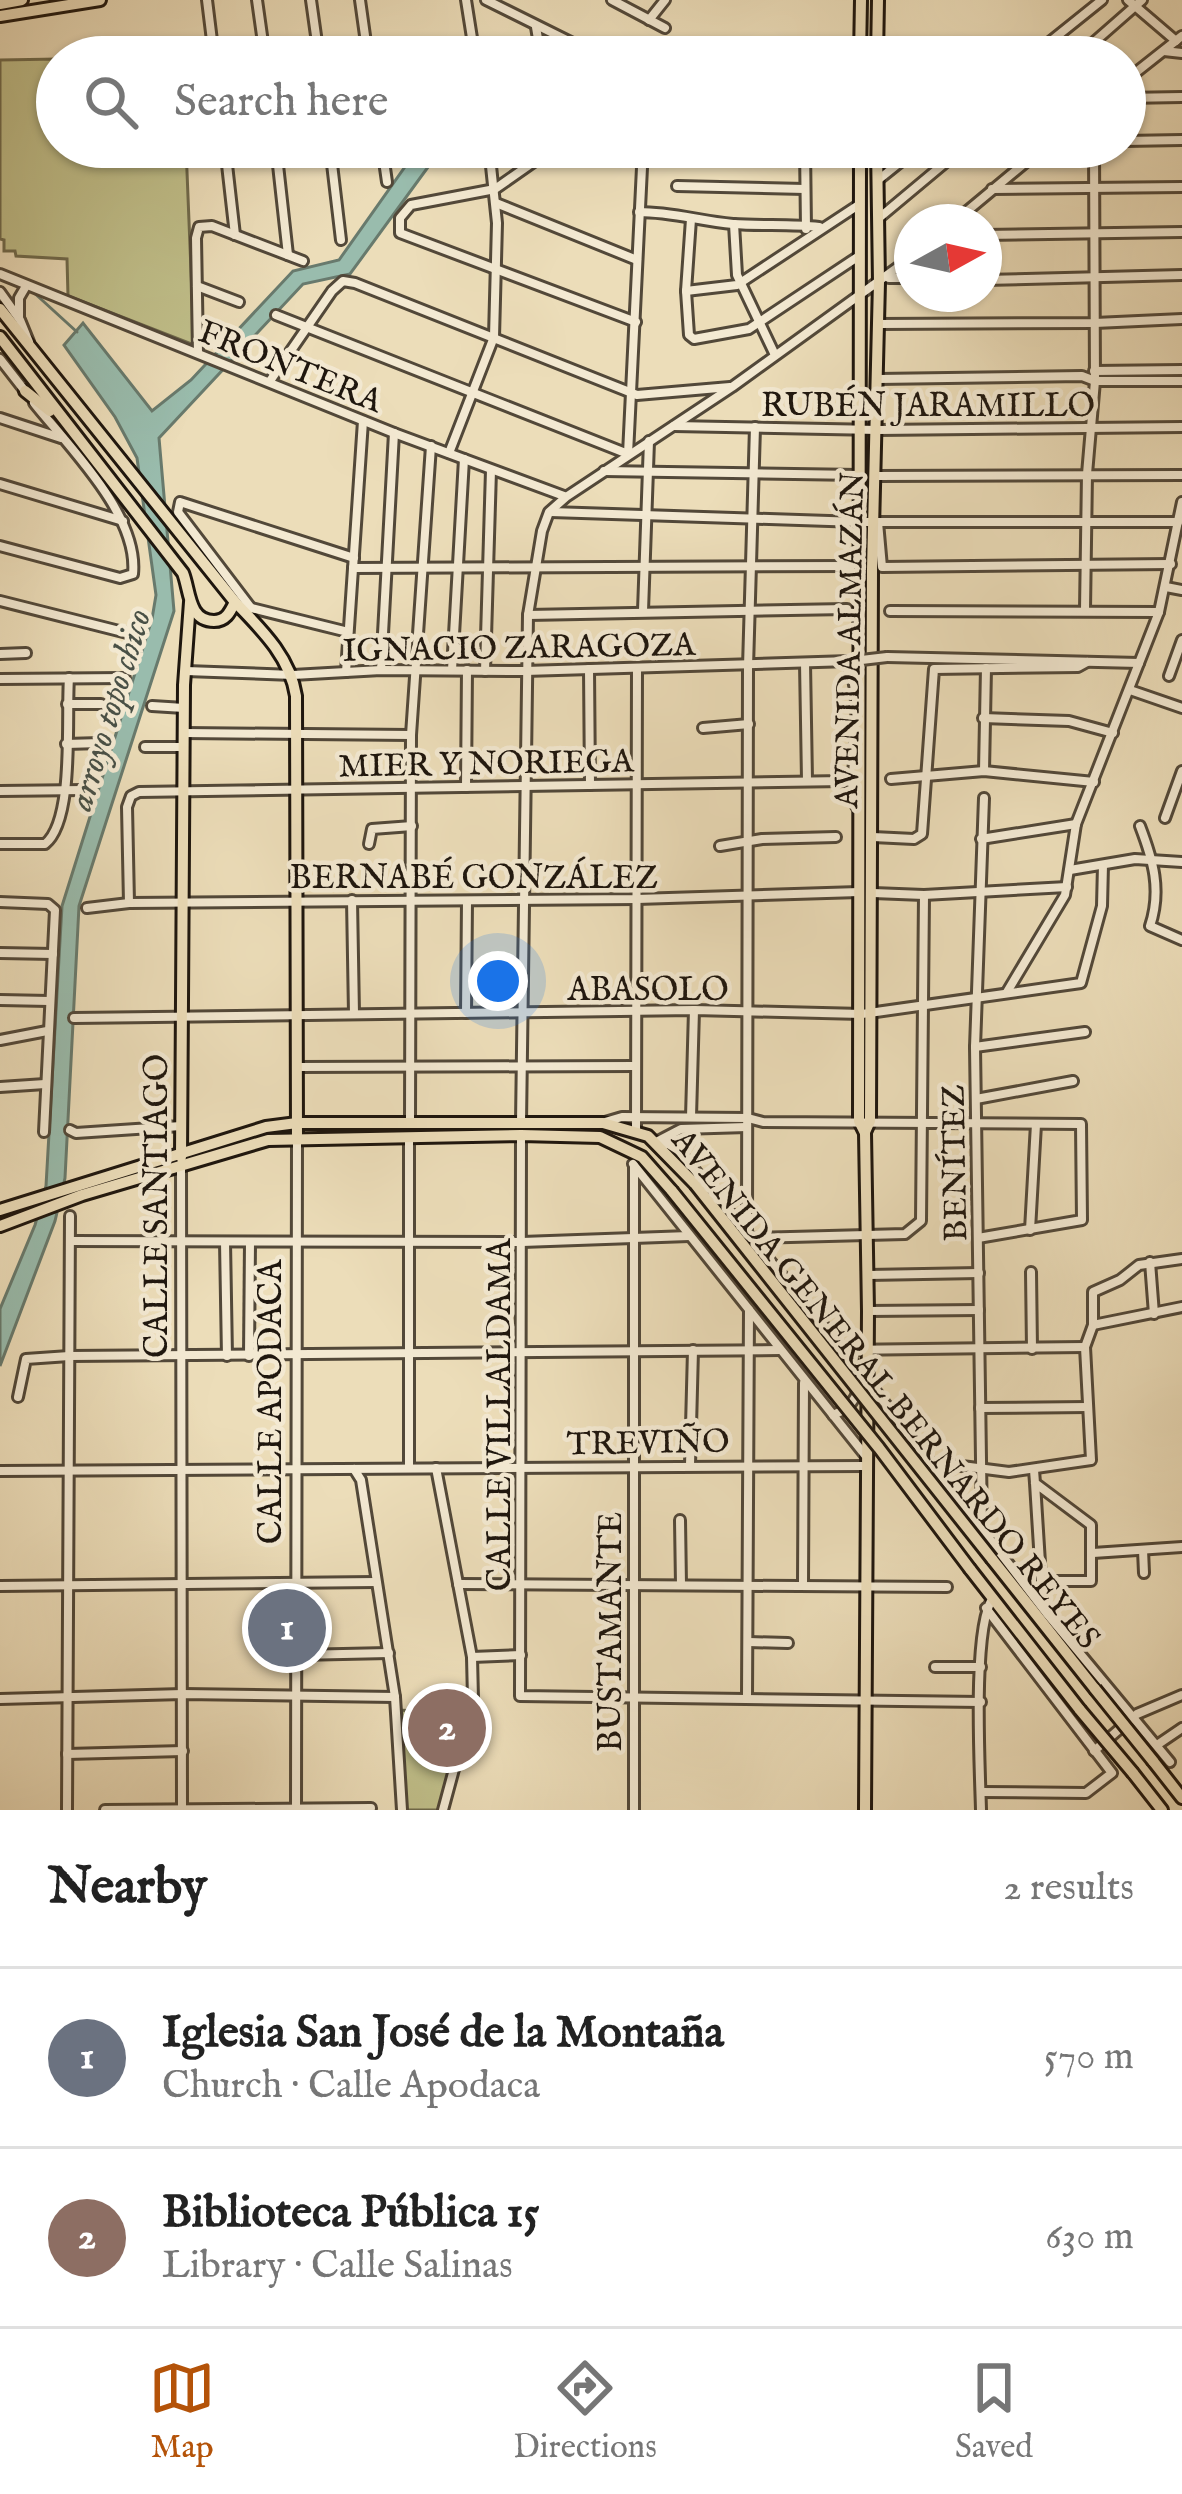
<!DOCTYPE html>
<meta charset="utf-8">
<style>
:root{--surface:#fff;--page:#f2f2f2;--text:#222;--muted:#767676;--line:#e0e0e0;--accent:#b45309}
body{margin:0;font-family:"IM FELL English",serif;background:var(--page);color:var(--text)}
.compass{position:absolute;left:894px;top:204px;width:108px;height:108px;border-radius:50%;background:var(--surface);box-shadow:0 3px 9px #0004;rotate:82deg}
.you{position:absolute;left:498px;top:981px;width:42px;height:42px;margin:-30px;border:9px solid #fff;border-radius:50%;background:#1a73e8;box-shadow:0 0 0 18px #1a73e833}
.badge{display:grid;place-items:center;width:78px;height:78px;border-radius:50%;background:var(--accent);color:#fff;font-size:39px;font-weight:700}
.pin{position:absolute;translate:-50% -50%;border:6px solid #fff;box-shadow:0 3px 12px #0006}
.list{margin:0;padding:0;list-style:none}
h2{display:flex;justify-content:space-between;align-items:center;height:156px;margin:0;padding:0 48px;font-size:51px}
h2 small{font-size:39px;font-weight:400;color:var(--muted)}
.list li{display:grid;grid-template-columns:78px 1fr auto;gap:36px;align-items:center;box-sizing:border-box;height:180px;padding:0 48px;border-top:3px solid var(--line)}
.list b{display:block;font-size:45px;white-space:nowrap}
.list p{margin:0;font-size:39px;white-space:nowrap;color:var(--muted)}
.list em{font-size:39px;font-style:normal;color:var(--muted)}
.icon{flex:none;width:66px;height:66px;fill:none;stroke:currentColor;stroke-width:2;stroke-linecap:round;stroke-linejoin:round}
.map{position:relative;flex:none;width:1182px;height:1810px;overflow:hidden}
.search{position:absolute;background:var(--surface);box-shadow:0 3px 9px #0004;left:36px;right:36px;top:36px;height:132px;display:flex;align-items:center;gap:30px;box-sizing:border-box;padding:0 42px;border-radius:66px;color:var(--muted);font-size:45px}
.sheet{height:516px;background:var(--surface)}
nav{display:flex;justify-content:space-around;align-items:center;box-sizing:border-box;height:168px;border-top:3px solid var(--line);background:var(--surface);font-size:33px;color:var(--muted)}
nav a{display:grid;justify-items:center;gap:6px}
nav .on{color:var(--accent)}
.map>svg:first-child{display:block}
</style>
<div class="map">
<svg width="1182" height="1810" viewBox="0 0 1182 1810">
<rect width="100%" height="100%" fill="#ecddb9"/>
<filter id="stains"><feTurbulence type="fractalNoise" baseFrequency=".00167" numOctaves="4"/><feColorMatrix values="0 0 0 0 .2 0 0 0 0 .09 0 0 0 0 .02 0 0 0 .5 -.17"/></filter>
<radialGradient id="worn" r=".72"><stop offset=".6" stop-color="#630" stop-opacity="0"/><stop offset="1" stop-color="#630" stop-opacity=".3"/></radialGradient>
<!-- green -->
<g fill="#c0bf8a" stroke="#6f6a4c" stroke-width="3">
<polygon points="57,59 57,147 186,147 194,345 68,296 67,259 16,256 15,251 4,251 4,240 0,239 0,60"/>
<polygon points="396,1710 470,1713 443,1810 402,1810"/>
</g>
<!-- water -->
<polygon fill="#99bcad" stroke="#687a6d" stroke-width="3" points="414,147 430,147 431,163 350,274 303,284 159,438 174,611 79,906 65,1178 55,1221 0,1366 0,1309 35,1225 46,1186 62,906 152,619 156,595 137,458 115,417 64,345 83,323 152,411 191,380 293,271 339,260 414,154"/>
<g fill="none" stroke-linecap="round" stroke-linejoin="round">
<!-- stream -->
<polyline stroke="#687a6d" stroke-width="3" points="31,290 77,332"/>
<!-- minor casing -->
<g stroke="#524839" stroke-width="14">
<g id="minor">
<polyline points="207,0 214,57"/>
<polyline points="257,0 265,57"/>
<polyline points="311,0 319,57"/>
<polyline points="360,0 368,57"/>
<polyline points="466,0 475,57"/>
<polyline points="486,0 601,57"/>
<polyline points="612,0 665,28"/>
<polyline points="1128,0 1176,41"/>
<polyline points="649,20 665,0"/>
<polyline points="536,27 541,57"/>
<polyline points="1164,51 1182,53"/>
<polyline points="655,57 658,53 669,52 765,57"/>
<polyline points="1031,57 1102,0"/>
<polyline points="1077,57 1142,0"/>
<polyline points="1125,81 1182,36"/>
<polyline points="1125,98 1182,97"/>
<polyline points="1125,141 1182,140"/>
<polyline points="225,147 235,235"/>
<polyline points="276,147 288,255"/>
<polyline points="330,147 341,240"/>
<polyline points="382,147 387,182"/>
<polyline points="555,147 495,189 411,205 400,218 400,233 636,322"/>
<polyline points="805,147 806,229"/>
<polyline points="878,180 919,147"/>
<polyline points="677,186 805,189"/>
<polyline points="992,189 1182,187"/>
<polyline points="496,203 637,260"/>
<path d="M 639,212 C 672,212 700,221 733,224 C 762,226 791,224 819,227"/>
<polyline points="879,218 964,147"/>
<polyline points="691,219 686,291 689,335 694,339 749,329 859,256"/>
<polyline points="954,222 1044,147"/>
<polyline points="734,224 737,275 775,355"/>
<polyline points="984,235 1182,232"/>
<polyline points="0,274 394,433 564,496"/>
<polyline points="889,278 912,278"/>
<polyline points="984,280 1182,275"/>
<polyline points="197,286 239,302"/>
<polyline points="686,291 737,285 860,204"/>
<polyline points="0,292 20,320 29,342"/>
<polyline points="276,315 628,454 643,147"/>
<polyline points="19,318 19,298 26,286"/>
<polyline points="878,324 1095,323 1182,319"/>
<polyline points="198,353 196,238 199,227 212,226 303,261"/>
<polyline points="0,359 25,391"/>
<polyline points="1094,371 1182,370"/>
<polyline points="878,379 1082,376 1095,381 1182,381"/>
<polyline points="270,381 332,291 343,281 355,283 637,395 730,387"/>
<polyline points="0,418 61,438"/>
<polyline points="674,426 878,430 1182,427"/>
<polyline points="449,453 494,337 497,223 489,147"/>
<polyline points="604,471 859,475"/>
<polyline points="877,476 1182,475"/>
<polyline points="0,484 123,521"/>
<polyline points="551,512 859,522 1178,522"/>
<polyline points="878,522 882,567 1171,564"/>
<path d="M 0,546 L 120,578 L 133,574 C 139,515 69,447 34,403"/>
<polyline points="353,568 851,566"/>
<polyline points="1166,587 1182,590"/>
<polyline points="0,601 131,634"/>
<polyline points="251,608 178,512 180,502 354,558"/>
<polyline points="251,608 348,632"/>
<polyline points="1085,610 1087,474 1095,381 1094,147"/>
<polyline points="643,611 649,441"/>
<polyline points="890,611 1159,612"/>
<polyline points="528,615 847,609"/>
<polyline points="0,654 26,653"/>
<polyline points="887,657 1139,663"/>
<polyline points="805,663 807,780"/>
<polyline points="589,669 590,785"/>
<polyline points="381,670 394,433"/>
<polyline points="452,670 464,459"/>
<polyline points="186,671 293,675 381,670 525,671 850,661"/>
<polyline points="485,671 491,470"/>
<polyline points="346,672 363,421"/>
<polyline points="1169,676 1182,640"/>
<polyline points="0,679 125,678"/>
<polyline points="1130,690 1182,708"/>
<polyline points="67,704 101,704"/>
<polyline points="152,706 184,708"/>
<polyline points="983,718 1069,721 1113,733"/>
<polyline points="703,728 749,724"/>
<polyline points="184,733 411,735"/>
<polyline points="66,744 101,743"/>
<polyline points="145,747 183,747"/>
<polyline points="984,771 986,668"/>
<polyline points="851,778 856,806"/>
<polyline points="891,779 984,771 1094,782"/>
<polyline points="466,787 467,670"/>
<polyline points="0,791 84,790"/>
<polyline points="1165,818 1182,771"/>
<path d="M 1140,826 C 1153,860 1162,890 1150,926 L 1182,940"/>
<polyline points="873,837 914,839 922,834 934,669 1078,667 1087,662"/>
<polyline points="981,839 1076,824"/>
<path d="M 0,844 L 45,844 C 75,820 66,717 69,678"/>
<polyline points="369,844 372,829 412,826"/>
<polyline points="720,846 762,839 836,837"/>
<polyline points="1070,870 1135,859 1182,862"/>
<polyline points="873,893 924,895 1067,887"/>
<polyline points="352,900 354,1014"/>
<polyline points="0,902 48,904 55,910 44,1132"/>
<path d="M 129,903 L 127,807 L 131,796 L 139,792 L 844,781 L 853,775 C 855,742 862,692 847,662"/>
<polyline points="87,908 129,903 637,899 859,892"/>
<polyline points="0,953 53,954"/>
<polyline points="1007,992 1065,895 1076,824 1159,612 1182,502"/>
<polyline points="0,1000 49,1001"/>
<polyline points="466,1013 467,901"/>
<polyline points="74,1018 694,1010 862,1014 1081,983 1102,906 1103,865"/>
<polyline points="0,1040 47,1031"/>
<polyline points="975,1047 1085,1032"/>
<polyline points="298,1067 635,1066"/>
<polyline points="0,1087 45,1084"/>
<polyline points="976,1099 1073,1081"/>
<polyline points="691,1117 694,1010"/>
<polyline points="605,1122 622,1117 748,1118 763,1122 1081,1124 1082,1220 978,1238"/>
<polyline points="410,1123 411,735 431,446"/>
<polyline points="521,1123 528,615 542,531 549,512 566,497 732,387 912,257"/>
<polyline points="636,1129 637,668"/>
<polyline points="70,1130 76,1133 181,1126"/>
<polyline points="521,1135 520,1696 981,1702"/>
<polyline points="658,1141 681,1129 747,1127"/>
<polyline points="658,1144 668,1144 679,1151 844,1350 1048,1615 1170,1762"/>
<polyline points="181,1164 182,1810"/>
<polyline points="633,1164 865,1455"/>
<polyline points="747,1230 748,667 755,427"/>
<polyline points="1030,1230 1036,1124"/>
<polyline points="753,1238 905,1234 921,1221 924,895"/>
<polyline points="71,1241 522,1242 689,1236"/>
<polyline points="225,1242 227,1356"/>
<polyline points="1150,1262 1154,1314"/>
<polyline points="1031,1272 1032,1349"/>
<polyline points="868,1275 979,1273"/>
<polyline points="868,1311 979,1310"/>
<polyline points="1093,1325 1182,1307"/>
<polyline points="844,1350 1085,1347"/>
<polyline points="249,1356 250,1242"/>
<polyline points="18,1397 26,1359 69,1356 780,1350"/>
<polyline points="980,1408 1088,1407"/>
<path d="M 833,1415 C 854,1407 863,1391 857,1369"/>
<polyline points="946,1464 1009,1472 1091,1460 1085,1347 1093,1325 1093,1292 1120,1280 1139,1265 1182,1259"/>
<polyline points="690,1465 693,1350"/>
<polyline points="409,1468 409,1138"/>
<polyline points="436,1468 472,1657 473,1699 443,1810"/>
<polyline points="354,1469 361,1480 395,1697 402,1810"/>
<polyline points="1034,1470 1035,1483 1041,1579 1041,1581 1091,1581 1091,1525 1035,1483"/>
<polyline points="0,1471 865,1466"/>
<polyline points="680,1520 681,1585"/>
<polyline points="982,1528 975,1047 984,798"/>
<polyline points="1143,1550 1144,1573"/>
<polyline points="1093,1553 1182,1547"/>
<polyline points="458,1584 947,1587"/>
<polyline points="803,1585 804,1383"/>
<polyline points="0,1586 376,1582"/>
<polyline points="749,1642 788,1643"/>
<polyline points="297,1655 389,1653"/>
<polyline points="472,1657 521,1655"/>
<polyline points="935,1667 981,1667"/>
<polyline points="747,1698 749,1310"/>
<polyline points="0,1699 183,1694 395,1697"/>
<polyline points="1157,1745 1182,1728"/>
<polyline points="1094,1751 1137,1714 1182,1695"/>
<polyline points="67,1754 183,1751"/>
<polyline points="981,1792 1086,1793 1112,1773 986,1608"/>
<polyline points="67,1810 70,1216"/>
<polyline points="105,1810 371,1808"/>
<polyline points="296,1810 297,1140"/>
<polyline points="634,1810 634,1166"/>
<path d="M 981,1810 C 980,1769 972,1626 993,1598"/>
</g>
</g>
<!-- major casing -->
<g stroke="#1e160e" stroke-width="16">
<g id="major">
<polyline points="0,4 22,0"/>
<polyline points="0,16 100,0"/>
<polyline points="860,57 861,0"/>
<polyline points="877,57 878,0"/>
<polyline points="860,147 859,1121 865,1133 868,1311 865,1810"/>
<path d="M 0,309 L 235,602 C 262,630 290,657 296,696 L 297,1138"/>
<path d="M 0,337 L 183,573 C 190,590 188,621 214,621 C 226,621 230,612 235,602"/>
<polyline points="25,391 50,411"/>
<polyline points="865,1132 870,1121 872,570 879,282 877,147"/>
<polyline points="181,1157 184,685 190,602"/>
<polyline points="0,1210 266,1127 297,1123 603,1123 648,1136 695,1184"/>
<polyline points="0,1226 82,1195 268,1140 521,1135 600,1137 642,1157 672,1191"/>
<polyline points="992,1559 1095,1689"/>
<polyline points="970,1569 1080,1710"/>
<polyline points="1153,1761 1182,1798"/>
<polyline points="1133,1773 1162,1810"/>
</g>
</g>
<!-- minor -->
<use href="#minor" stroke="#f3e9d2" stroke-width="8"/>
<!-- major -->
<use href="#major" stroke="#ecddb9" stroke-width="10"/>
<!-- minor-bridge casing -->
<g stroke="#524839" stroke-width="14" stroke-linecap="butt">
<polyline id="minor-bridge" points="853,661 887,657"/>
</g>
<!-- major-bridge casing -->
<g stroke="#1e160e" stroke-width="16" stroke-linecap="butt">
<g id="major-bridge">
<polyline points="695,1184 992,1559"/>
<polyline points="672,1191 879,1448 970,1569"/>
<polyline points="1095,1689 1153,1761"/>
<polyline points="1080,1710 1133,1773"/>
</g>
</g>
<!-- minor-bridge -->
<use href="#minor-bridge" stroke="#f3e9d2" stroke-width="8"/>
<!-- major-bridge -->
<use href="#major-bridge" stroke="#ecddb9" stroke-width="10"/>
</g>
<g text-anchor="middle" stroke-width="9" stroke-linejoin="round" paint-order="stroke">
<!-- street labels -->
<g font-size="33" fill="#1e160e" stroke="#f3e9d2">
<text transform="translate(291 365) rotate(22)" y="12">FRONTERA</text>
<text x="928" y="416">RUBÉN JARAMILLO</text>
<text transform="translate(848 640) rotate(-89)" y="12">AVENIDA ALMAZÁN</text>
<text transform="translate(519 646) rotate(-1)" y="12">IGNACIO ZARAGOZA</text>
<text transform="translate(486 762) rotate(-1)" y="12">MIER Y NORIEGA</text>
<text x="474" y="888">BERNABÉ GONZÁLEZ</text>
<text x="648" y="1000">ABASOLO</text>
<text transform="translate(953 1163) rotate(-91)" y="12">BENÍTEZ</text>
<text transform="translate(155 1206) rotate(-90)" y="12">CALLE SANTIAGO</text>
<text transform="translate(887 1388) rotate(51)" y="12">AVENIDA GENERAL BERNARDO REYES</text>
<text transform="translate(269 1402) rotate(-90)" y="12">CALLE APODACA</text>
<text transform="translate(498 1415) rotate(-90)" y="12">CALLE VILLALDAMA</text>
<text transform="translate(648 1441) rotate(-1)" y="12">TREVIÑO</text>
<text transform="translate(609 1632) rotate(-90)" y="12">BUSTAMANTE</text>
</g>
<!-- water labels -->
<g font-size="36" font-style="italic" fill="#495046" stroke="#f3e9d2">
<text transform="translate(108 709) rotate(-73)" y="13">arroyo topo chico</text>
</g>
</g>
<rect width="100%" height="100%" filter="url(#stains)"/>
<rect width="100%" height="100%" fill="url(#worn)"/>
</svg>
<svg class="compass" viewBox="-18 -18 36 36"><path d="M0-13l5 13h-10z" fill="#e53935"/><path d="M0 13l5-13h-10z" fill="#767676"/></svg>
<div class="you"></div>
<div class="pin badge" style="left:287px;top:1628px;background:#6b7280">1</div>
<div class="pin badge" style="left:447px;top:1728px;background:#8d6e63">2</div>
<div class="search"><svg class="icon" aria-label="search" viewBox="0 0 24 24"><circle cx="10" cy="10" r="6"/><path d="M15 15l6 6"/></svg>Search here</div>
</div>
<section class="sheet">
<h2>Nearby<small>2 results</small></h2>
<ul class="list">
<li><span class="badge" style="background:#6b7280">1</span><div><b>Iglesia San José de la Montaña</b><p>Church · Calle Apodaca</p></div><em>570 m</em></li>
<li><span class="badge" style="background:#8d6e63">2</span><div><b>Biblioteca Pública 15</b><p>Library · Calle Salinas</p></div><em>630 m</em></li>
</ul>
</section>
<nav>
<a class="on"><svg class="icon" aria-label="map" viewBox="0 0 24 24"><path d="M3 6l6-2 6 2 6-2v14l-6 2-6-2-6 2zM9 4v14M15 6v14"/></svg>Map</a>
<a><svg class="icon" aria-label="directions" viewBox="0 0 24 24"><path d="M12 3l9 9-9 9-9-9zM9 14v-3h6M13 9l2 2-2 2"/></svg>Directions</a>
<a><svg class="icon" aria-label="saved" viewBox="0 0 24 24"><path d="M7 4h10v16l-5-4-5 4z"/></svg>Saved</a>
</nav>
